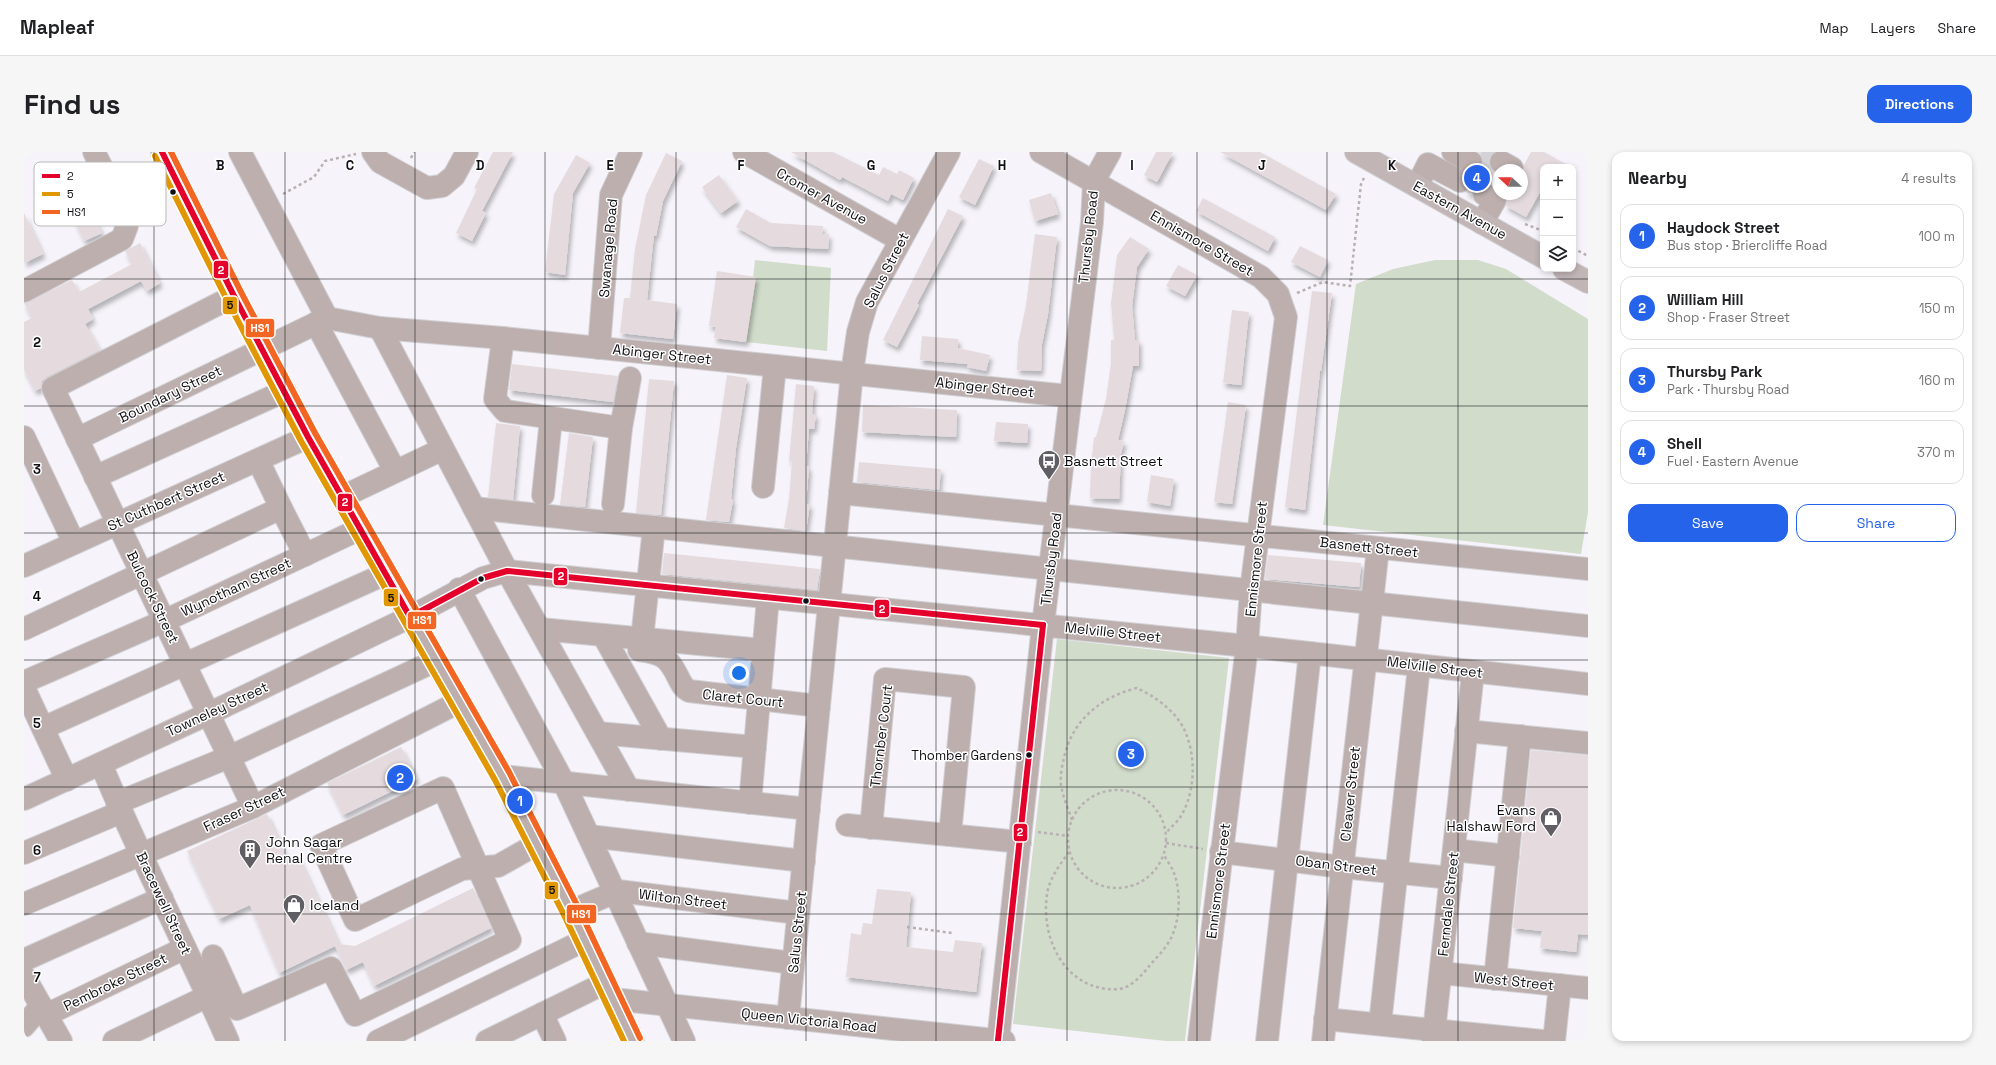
<!DOCTYPE html>
<meta charset="utf-8">
<style>
:root{--surface:#fff;--page:#f6f6f6;--text:#202124;--muted:#757577;--line:#e0e0e0;--accent:#2563eb}
body{margin:0;font-family:"Space Grotesk",sans-serif;background:var(--page);color:var(--text)}
.controls{position:absolute;right:12px;top:12px;display:grid;overflow:hidden;border-radius:8px;box-shadow:0 2px 6px #0003}
.controls button{width:36px;height:36px;display:grid;place-items:center;padding:0;border:0;border-bottom:1px solid var(--line);background:var(--surface);color:var(--text);font:20px sans-serif}
.compass{position:absolute;left:1468px;top:12px;width:36px;height:36px;border-radius:50%;background:var(--surface);box-shadow:0 2px 6px #0003;rotate:292deg}
.you{position:absolute;left:715px;top:521px;width:14px;height:14px;margin:-10px;border:3px solid #fff;border-radius:50%;background:#1a73e8;box-shadow:0 0 0 6px #1a73e833}
.badge{display:grid;place-items:center;width:26px;height:26px;border-radius:50%;background:var(--accent);color:#fff;font-size:13px;font-weight:700}
.pin{position:absolute;translate:-50% -50%;border:2px solid #fff;box-shadow:0 1px 4px #0006}
.list{margin:0;padding:0;list-style:none}
h2{display:flex;justify-content:space-between;align-items:center;height:52px;margin:0;padding:0 16px;font-size:17px}
h2 small{font-size:13px;font-weight:400;color:var(--muted)}
.list li{display:grid;grid-template-columns:26px 1fr auto;gap:12px;align-items:center;box-sizing:border-box;height:64px;margin:0 8px 8px;padding:0 8px;border:1px solid var(--line);border-radius:12px}
.list b{display:block;font-size:15px;white-space:nowrap}
.list p{margin:0;font-size:13px;white-space:nowrap;color:var(--muted)}
.list em{font-size:13px;font-style:normal;color:var(--muted)}
.actions{display:flex;gap:8px;padding:12px 16px}
.actions a{flex:1;padding:9px 0;border:1px solid var(--accent);border-radius:12px;text-align:center;font-size:14px;color:var(--accent)}
.actions .main{background:var(--accent);color:#fff}
.icon{flex:none;width:22px;height:22px;fill:none;stroke:currentColor;stroke-width:2;stroke-linecap:round;stroke-linejoin:round}
.map{position:relative;flex:none;width:1564px;height:889px;overflow:hidden;border-radius:12px}
header{display:flex;align-items:center;gap:24px;box-sizing:border-box;height:56px;padding:0 20px;background:var(--surface);border-bottom:1px solid var(--line)}
header strong{font-size:19px}
nav{display:flex;gap:22px;margin-inline-start:auto;font-size:14px}
.intro{display:flex;align-items:center;justify-content:space-between;box-sizing:border-box;height:96px;padding:0 24px}
h1{margin:0;font-size:28px}
.button{padding:10px 18px;border-radius:12px;background:var(--accent);color:#fff;font-size:14px;font-weight:700}
main{display:flex;gap:24px;padding:0 24px}
aside{flex:1;background:var(--surface);border-radius:12px;box-shadow:0 2px 6px #0003}
.map>svg:first-child{display:block}
</style>
<header>
<strong>Mapleaf</strong>
<nav><a>Map</a><a>Layers</a><a>Share</a></nav>
</header>
<div class="intro"><h1>Find us</h1><a class="button">Directions</a></div>
<main>
<div class="map">
<svg width="1564" height="889" viewBox="0 0 1564 889">
<defs>
<filter id="shadow"><feDropShadow dx="2.5" dy="4.5" stdDeviation="2" flood-color="#0004"/></filter>
</defs>
<rect width="100%" height="100%" fill="#f6f4fa"/>
<!-- green -->
<g fill="#d1dccb">
<polygon points="731,108 807,116 803,199 722,190"/>
<polygon points="1411,108 1454,108 1482,117 1564,167 1564,360 1557,402 1299,373 1332,132 1369,117"/>
<polygon points="1033,487 1205,506 1161,889 1142,889 989,872"/>
</g>
<!-- building -->
<g fill="#e5dbde" filter="url(#shadow)">
<polygon points="469,0 489,0 458,59 462,61 448,89 432,81 453,37 450,36"/>
<polygon points="767,0 809,0 855,23 859,15 873,22 875,18 890,26 879,48 867,42 864,49 818,25 816,28"/>
<polygon points="1132,0 1149,0 1133,30 1120,23"/>
<polygon points="1196,0 1236,0 1312,42 1302,58"/>
<polygon points="1454,0 1470,0 1466,4 1465,11 1467,17 1474,23 1474,35 1459,30 1454,31 1449,36 1448,43 1442,40 1447,34 1448,28 1447,22 1454,20 1458,16 1459,10 1458,4"/>
<polygon points="1507,0 1520,0 1547,15 1519,15 1519,35 1502,65 1482,54 1483,48 1482,42 1498,42 1500,13"/>
<polygon points="642,1 658,9 639,49 632,84 630,83 623,148 653,152 649,187 596,181 600,146 606,146 611,97 622,43"/>
<polygon points="552,3 566,11 549,41 541,123 521,120 530,42"/>
<polygon points="955,7 970,14 951,53 935,45"/>
<polygon points="695,23 714,49 697,61 678,35"/>
<polygon points="57,37 78,81 60,89 40,45"/>
<polygon points="1027,41 1034,62 1011,69 1005,48"/>
<polygon points="1179,46 1251,85 1244,99 1172,59"/>
<polygon points="722,57 747,71 799,74 798,82 805,82 804,97 746,94 712,75"/>
<polygon points="924,57 939,64 893,152 895,153 873,195 859,188"/>
<polygon points="0,61 19,102 0,111"/>
<polygon points="1011,82 1033,85 1024,162 1018,192 1017,219 993,218 994,192 1002,153"/>
<polygon points="1106,85 1125,97 1113,115 1108,154 1111,188 1115,188 1115,214 1109,214 1101,258 1094,288 1100,289 1097,302 1095,347 1066,346 1067,313 1070,285 1072,285 1082,247 1087,211 1087,188 1090,188 1087,151 1093,103"/>
<polygon points="116,91 136,131 123,139 117,129 64,157 69,167 61,172 76,198 23,225 18,229 17,236 11,239 0,217 0,170 8,166 0,151 48,128 55,140 108,112 101,99"/>
<polygon points="1276,94 1304,108 1296,125 1267,110"/>
<polygon points="1154,113 1173,123 1161,144 1142,134"/>
<polygon points="693,119 732,125 722,190 690,186 692,175 685,174"/>
<polygon points="1288,139 1308,141 1297,219 1296,219 1281,358 1261,355"/>
<polygon points="1208,158 1225,160 1217,233 1199,231"/>
<polygon points="898,184 934,187 934,196 966,203 962,219 943,215 944,212 896,208"/>
<polygon points="488,212 594,224 589,250 485,238"/>
<polygon points="703,223 723,226 712,296 707,347 709,348 705,370 682,368"/>
<polygon points="625,227 650,229 637,363 612,361"/>
<polygon points="772,232 790,234 788,262 792,262 790,277 785,277 782,314 785,315 782,352 786,352 782,379 760,376 765,347 768,309 765,309"/>
<polygon points="1204,250 1222,253 1208,352 1190,350"/>
<polygon points="839,253 933,258 932,285 838,280"/>
<polygon points="972,270 1004,272 1003,291 970,289"/>
<polygon points="472,271 496,274 489,348 464,345"/>
<polygon points="545,281 569,285 561,355 536,353"/>
<polygon points="835,310 917,317 915,338 833,330"/>
<polygon points="1127,323 1150,327 1146,354 1123,350"/>
<polygon points="640,401 796,417 793,438 638,422"/>
<polygon points="1244,403 1337,411 1335,435 1241,427"/>
<polygon points="377,595 393,627 319,663 303,631"/>
<polygon points="1507,598 1564,603 1564,783 1554,782 1552,800 1516,796 1518,779 1489,776"/>
<polygon points="243,662 266,711 275,706 315,792 331,794 449,736 467,776 350,834 339,810 322,818 311,794 255,821 226,753 195,767 163,699"/>
<polygon points="853,737 887,740 882,795 929,800 931,788 958,791 952,840 822,825 827,781 837,783 839,771 848,772"/>
</g>
<g fill="none" stroke-linecap="round" stroke-linejoin="round">
<!-- minor-tunnel -->
<g stroke="#d3d2d7" stroke-width="22" stroke-dasharray="22 11" stroke-linecap="butt">
<polyline points="1458,0 1477,10"/>
<polyline points="1442,19 1465,32"/>
</g>
<!-- minor casing -->
<g stroke="#d1d0d4" stroke-width="24">
<g id="minor">
<polyline points="138,0 210,144 284,285 386,465 478,624 547,759 609,889"/>
<polyline points="216,0 303,166"/>
<polyline points="349,0 356,10 403,36 418,34 430,24 443,0"/>
<polyline points="720,0 876,88"/>
<polyline points="1017,0 1237,125 1254,142 1262,165 1227,438 1223,494 1175,889"/>
<polyline points="1429,0 1447,10"/>
<polyline points="1477,10 1488,16 1487,18"/>
<polyline points="1393,34 1404,12 1436,29"/>
<polyline points="1458,71 1471,48 1460,42"/>
<polyline points="0,139 98,87 103,74 101,61 70,0"/>
<polyline points="210,144 29,236 229,655"/>
<polyline points="292,171 371,319"/>
<polyline points="356,176 483,419 605,638"/>
<polyline points="479,186 471,247 481,259 597,276 606,226"/>
<polyline points="575,196 587,43 607,0"/>
<polyline points="0,285 50,391"/>
<polyline points="53,287 303,166 356,176 479,186 1045,244"/>
<polyline points="71,325 261,239"/>
<polyline points="739,335 751,214"/>
<polyline points="816,341 1564,417"/>
<polyline points="519,343 527,267"/>
<polyline points="318,345 419,297"/>
<polyline points="589,352 597,276"/>
<polyline points="257,356 281,403"/>
<polyline points="450,356 1564,474"/>
<polyline points="0,414 284,285"/>
<polyline points="435,437 540,631 660,889"/>
<polyline points="0,477 257,356 234,308"/>
<polyline points="516,477 739,498"/>
<polyline points="579,483 637,587"/>
<polyline points="618,487 630,375"/>
<path d="M 615,498 C 637,501 644,504 654,525 C 657,531 659,536 665,539 L 795,554"/>
<polyline points="0,530 140,469 336,377"/>
<polyline points="0,536 43,628"/>
<polyline points="19,576 361,422"/>
<polyline points="1442,579 1564,591"/>
<polyline points="574,581 731,595"/>
<path d="M 77,612 C 116,706 163,796 204,889"/>
<polyline points="478,624 785,657"/>
<polyline points="0,647 184,562 386,465 459,426 483,419 1223,494 1564,532"/>
<polyline points="93,651 205,605 411,509"/>
<polyline points="726,651 744,446"/>
<polyline points="823,673 996,690"/>
<polyline points="847,676 861,527 940,535 926,683"/>
<polyline points="565,684 780,709"/>
<polyline points="1430,698 1484,704"/>
<polyline points="1197,700 1318,715 1427,726"/>
<polyline points="0,701 97,660"/>
<polyline points="0,752 229,655 435,550"/>
<polyline points="547,759 594,739 774,761"/>
<polyline points="614,791 769,811"/>
<polyline points="189,804 213,857 307,816 331,863 486,788 419,636 297,693 331,768 438,717 474,714 513,692"/>
<polyline points="0,808 138,746"/>
<polyline points="1417,821 1564,836"/>
<polyline points="0,824 37,889"/>
<polyline points="1471,827 1496,584"/>
<polyline points="589,847 980,889"/>
<polyline points="518,862 531,889"/>
<polyline points="22,863 161,796"/>
<polyline points="764,866 828,221 834,180 843,150 925,0"/>
<polyline points="1301,867 1518,889"/>
<polyline points="1356,872 1395,514"/>
<polyline points="0,874 17,854"/>
<polyline points="90,889 184,844"/>
<polyline points="354,889 561,788"/>
<polyline points="463,889 581,831"/>
<polyline points="974,889 1019,473 1068,70 1070,29 1086,0"/>
<polyline points="1243,889 1286,501"/>
<polyline points="1299,889 1354,396"/>
<polyline points="1409,889 1449,520"/>
<polyline points="1530,889 1536,833"/>
</g>
</g>
<!-- highway casing -->
<g stroke="#d1d0d4" stroke-width="24">
<g id="highway">
<polyline points="1332,0 1519,105"/>
<polyline points="1540,117 1564,130"/>
</g>
</g>
<!-- path -->
<g stroke="#b8b0b2" stroke-width="2.5" stroke-dasharray="3 3" stroke-linecap="butt">
<polyline points="387,6 390,0"/>
<polyline points="259,42 290,25 301,9 332,2"/>
<polyline points="1501,72 1519,79"/>
<polyline points="1549,96 1564,104"/>
<polyline points="1273,141 1299,130 1326,134 1337,32 1340,26"/>
<circle cx="1093" cy="687" r="49"/>
<path d="M 1048,668 C 1044,657 1039,645 1037,633 C 1036,624 1038,614 1040,606 C 1048,568 1077,545 1113,536 C 1130,544 1149,557 1159,575 C 1173,602 1172,642 1155,667 C 1151,672 1146,676 1142,681"/>
<polyline points="1014,680 1044,684"/>
<polyline points="1142,691 1179,697"/>
<path d="M 1045,700 C 1037,711 1028,723 1024,737 C 1014,784 1041,841 1095,837 C 1107,836 1119,822 1126,813 C 1134,804 1143,795 1148,784 C 1156,766 1157,740 1150,721 C 1148,715 1143,709 1140,703"/>
<polyline points="883,775 928,781"/>
</g>
<!-- minor -->
<use href="#minor" stroke="#bcafae" stroke-width="22"/>
<!-- highway -->
<use href="#highway" stroke="#c1b5b6" stroke-width="22"/>
<!-- bus-1 casing -->
<g stroke="#fff" stroke-width="9">
<g id="bus-1">
<polyline points="138,0 210,144 284,285 386,465"/>
<polyline points="386,465 459,426 483,419 1019,473"/>
<polyline points="974,888 1019,473"/>
</g>
</g>
<!-- bus-2 casing -->
<g stroke="#fff" stroke-width="9">
<polyline id="bus-2" points="131,4 203,148 277,289 471,628 540,763 600,889"/>
</g>
<!-- bus-3 casing -->
<g stroke="#fff" stroke-width="9">
<polyline id="bus-3" points="147,0 217,140 291,281 485,620 554,755 616,886"/>
</g>
<!-- bus-1 -->
<use href="#bus-1" stroke="#e4002b" stroke-width="6"/>
<!-- bus-2 -->
<use href="#bus-2" stroke="#e09702" stroke-width="6"/>
<!-- bus-3 -->
<use href="#bus-3" stroke="#f26522" stroke-width="6"/>
</g>
<!-- grid -->
<path fill="none" stroke="#0f0e12" stroke-width="1" stroke-opacity="0.55" d="M 130,0 L 130,889M 261,0 L 261,889M 391,0 L 391,889M 521,0 L 521,889M 652,0 L 652,889M 782,0 L 782,889M 912,0 L 912,889M 1043,0 L 1043,889M 1173,0 L 1173,889M 1303,0 L 1303,889M 1434,0 L 1434,889M 0,127 L 1564,127M 0,254 L 1564,254M 0,381 L 1564,381M 0,508 L 1564,508M 0,635 L 1564,635M 0,762 L 1564,762"/>
<!-- icons -->
<defs>
<g id="bus-pin" transform="scale(1.15)"><path d="M0 17L-7.5 6A9.5 9.5 0 1 1 7.5 6Z" fill="#605e63" stroke="#fff"/><path d="M-5-6H5V4H4V6H2V4H-2V6H-4V4H-5ZM-3.5-4V0h7V-4ZM-3.5 1.2v1.5H-2V1.2ZM2 1.2v1.5H3.5V1.2Z" fill="#fff"/></g>
<g id="shop-pin" transform="scale(1.15)"><path d="M0 17L-7.5 6A9.5 9.5 0 1 1 7.5 6Z" fill="#605e63" stroke="#fff"/><path d="M-5-2.5h2.3a2.7 3.5 0 0 1 5.4 0H5L5.5 6h-11ZM-1.5-2.5h3a1.5 2.3 0 0 0-3 0Z" fill="#fff"/></g>
<g id="building-pin" transform="scale(1.15)"><path d="M0 17L-7.5 6A9.5 9.5 0 1 1 7.5 6Z" fill="#605e63" stroke="#fff"/><path d="M-4-6H4V6H1V3H-1V6H-4ZM-2.5-4.3h1.7v1.8h-1.7ZM.8-4.3h1.7v1.8H.8ZM-2.5-1h1.7V.8h-1.7ZM.8-1h1.7V.8H.8Z" fill="#fff"/></g>
</defs>
<g fill-rule="evenodd">
<use href="#bus-pin" x="1025" y="309"/>
<use href="#shop-pin" x="1527" y="666"/>
<use href="#building-pin" x="226" y="698"/>
<use href="#shop-pin" x="270" y="753"/>
</g>
<!-- markers -->
<g fill="#0f0e12" stroke="#fff" stroke-width="1.5">
<circle cx="149" cy="40" r="3.5"/>
<circle cx="457" cy="427" r="3.5"/>
<circle cx="782" cy="449" r="3.5"/>
<circle cx="1005" cy="603" r="3.5"/>
</g>
<g text-anchor="middle" stroke-width="3" stroke-linejoin="round" paint-order="stroke">
<!-- bus labels -->
<g font-size="13" fill="#0f0e12" stroke="#fff" text-anchor="end">
<text x="998" y="608">Thomber Gardens</text>
</g>
<!-- street labels -->
<g font-size="14" fill="#0f0e12" stroke="#fff">
<text transform="translate(798 44) rotate(29)" y="5">Cromer Avenue</text>
<text transform="translate(1436 58) rotate(29)" y="5">Eastern Avenue</text>
<text transform="translate(1064 85) rotate(-84)" y="5">Thursby Road</text>
<text transform="translate(1178 91) rotate(30)" y="5">Ennismore Street</text>
<text transform="translate(584 96) rotate(-85)" y="5">Swanage Road</text>
<text transform="translate(862 118) rotate(-63)" y="5">Salus Street</text>
<text transform="translate(638 202) rotate(6)" y="5">Abinger Street</text>
<text transform="translate(961 235) rotate(6)" y="5">Abinger Street</text>
<text transform="translate(146 242) rotate(-26)" y="5">Boundary Street</text>
<text transform="translate(142 349) rotate(-24)" y="5">St Cuthbert Street</text>
<text transform="translate(1345 395) rotate(6)" y="5">Basnett Street</text>
<text transform="translate(1027 407) rotate(-83)" y="5">Thursby Road</text>
<text transform="translate(1232 407) rotate(-84)" y="5">Ennismore Street</text>
<text transform="translate(212 435) rotate(-25)" y="5">Wynotham Street</text>
<text transform="translate(129 445) rotate(64)" y="5">Bulcock Street</text>
<text transform="translate(1089 480) rotate(6)" y="5">Melville Street</text>
<text transform="translate(1411 515) rotate(7)" y="5">Melville Street</text>
<text transform="translate(719 546) rotate(6)" y="5">Claret Court</text>
<text transform="translate(193 557) rotate(-25)" y="5">Towneley Street</text>
<text transform="translate(857 584) rotate(-83)" y="5">Thornber Court</text>
<text transform="translate(1326 642) rotate(-84)" y="5">Cleaver Street</text>
<text transform="translate(220 657) rotate(-25)" y="5">Fraser Street</text>
<text transform="translate(1312 713) rotate(7)" y="5">Oban Street</text>
<text transform="translate(1194 729) rotate(-83)" y="5">Ennismore Street</text>
<text transform="translate(659 747) rotate(7)" y="5">Wilton Street</text>
<text transform="translate(140 751) rotate(65)" y="5">Bracewell Street</text>
<text transform="translate(1424 752) rotate(-84)" y="5">Ferndale Street</text>
<text transform="translate(773 780) rotate(-84)" y="5">Salus Street</text>
<text transform="translate(1490 829) rotate(6)" y="5">West Street</text>
<text transform="translate(91 830) rotate(-26)" y="5">Pembroke Street</text>
<text transform="translate(785 868) rotate(6)" y="5">Queen Victoria Road</text>
</g>
<!-- poi labels -->
<g font-size="14" fill="#0f0e12" stroke="#fff" text-anchor="start">
<text x="1040" y="314">Basnett Street</text>
<text x="1512" y="663" text-anchor="end">Evans<tspan x="1512" dy="16">Halshaw Ford</tspan></text>
<text x="242" y="695">John Sagar<tspan x="242" dy="16">Renal Centre</tspan></text>
<text x="286" y="758">Iceland</text>
</g>
</g>
<!-- legend -->
<rect x="10" y="10" width="132" height="64" rx="6" fill="#fff" stroke="#b7b7b8" stroke-width="1"/>
<rect x="18" y="22" width="18" height="4" fill="#e4002b"/>
<rect x="18" y="40" width="18" height="4" fill="#e09702"/>
<rect x="18" y="58" width="18" height="4" fill="#f26522"/>
<g font-size="11" fill="#0f0e12">
<text x="43" y="28">2</text>
<text x="43" y="46">5</text>
<text x="43" y="64">HS1</text>
</g>
<g font-size="13" text-anchor="middle" font-weight="bold" fill="#0f0e12" stroke="#fff" stroke-width="3" stroke-linejoin="round" paint-order="stroke">
<text x="196" y="18">B</text>
<text x="326" y="18">C</text>
<text x="456" y="18">D</text>
<text x="586" y="18">E</text>
<text x="717" y="18">F</text>
<text x="847" y="18">G</text>
<text x="978" y="18">H</text>
<text x="1108" y="18">I</text>
<text x="1238" y="18">J</text>
<text x="1368" y="18">K</text>
<text x="13" y="195">2</text>
<text x="13" y="322">3</text>
<text x="13" y="449">4</text>
<text x="13" y="576">5</text>
<text x="13" y="703">6</text>
<text x="13" y="830">7</text>
</g>
<g stroke="#fff" stroke-width="1.5">
<rect x="189" y="108" width="16" height="19" rx="4" fill="#e4002b"/>
<rect x="198" y="144" width="16" height="19" rx="4" fill="#e09702"/>
<rect x="221" y="166" width="30" height="20" rx="4" fill="#f26522"/>
<rect x="313" y="341" width="16" height="19" rx="4" fill="#e4002b"/>
<rect x="529" y="415" width="15" height="19" rx="4" fill="#e4002b"/>
<rect x="359" y="436" width="16" height="19" rx="4" fill="#e09702"/>
<rect x="850" y="447" width="16" height="19" rx="4" fill="#e4002b"/>
<rect x="383" y="459" width="30" height="19" rx="4" fill="#f26522"/>
<rect x="989" y="671" width="15" height="19" rx="4" fill="#e4002b"/>
<rect x="520" y="729" width="15" height="19" rx="4" fill="#e09702"/>
<rect x="542" y="752" width="31" height="20" rx="4" fill="#f26522"/>
</g>
<g font-size="11" text-anchor="middle" font-weight="bold" fill="#fff">
<text x="197" y="122">2</text>
<text x="236" y="180">HS1</text>
<text x="321" y="354">2</text>
<text x="537" y="428">2</text>
<text x="858" y="461">2</text>
<text x="398" y="472">HS1</text>
<text x="996" y="684">2</text>
<text x="557" y="766">HS1</text>
</g>
<g font-size="11" text-anchor="middle" font-weight="bold" fill="#111">
<text x="206" y="157">5</text>
<text x="367" y="450">5</text>
<text x="528" y="742">5</text>
</g>
</svg>
<div class="controls">
<button>+</button>
<button>−</button>
<button><svg class="icon" aria-label="layers" viewBox="0 0 24 24"><path d="M12 4l9 5-9 5-9-5zM3 14l9 5 9-5"/></svg></button>
</div>
<svg class="compass" viewBox="-18 -18 36 36"><path d="M0-13l5 13h-10z" fill="#e53935"/><path d="M0 13l5-13h-10z" fill="#757577"/></svg>
<div class="you"></div>
<div class="pin badge" style="left:496px;top:649px">1</div>
<div class="pin badge" style="left:376px;top:626px">2</div>
<div class="pin badge" style="left:1107px;top:602px">3</div>
<div class="pin badge" style="left:1453px;top:26px">4</div>
</div>
<aside>
<h2>Nearby<small>4 results</small></h2>
<ul class="list">
<li><span class="badge">1</span><div><b>Haydock Street</b><p>Bus stop · Briercliffe Road</p></div><em>100 m</em></li>
<li><span class="badge">2</span><div><b>William Hill</b><p>Shop · Fraser Street</p></div><em>150 m</em></li>
<li><span class="badge">3</span><div><b>Thursby Park</b><p>Park · Thursby Road</p></div><em>160 m</em></li>
<li><span class="badge">4</span><div><b>Shell</b><p>Fuel · Eastern Avenue</p></div><em>370 m</em></li>
</ul>
<div class="actions"><a class="main">Save</a><a>Share</a></div>
</aside>
</main>
